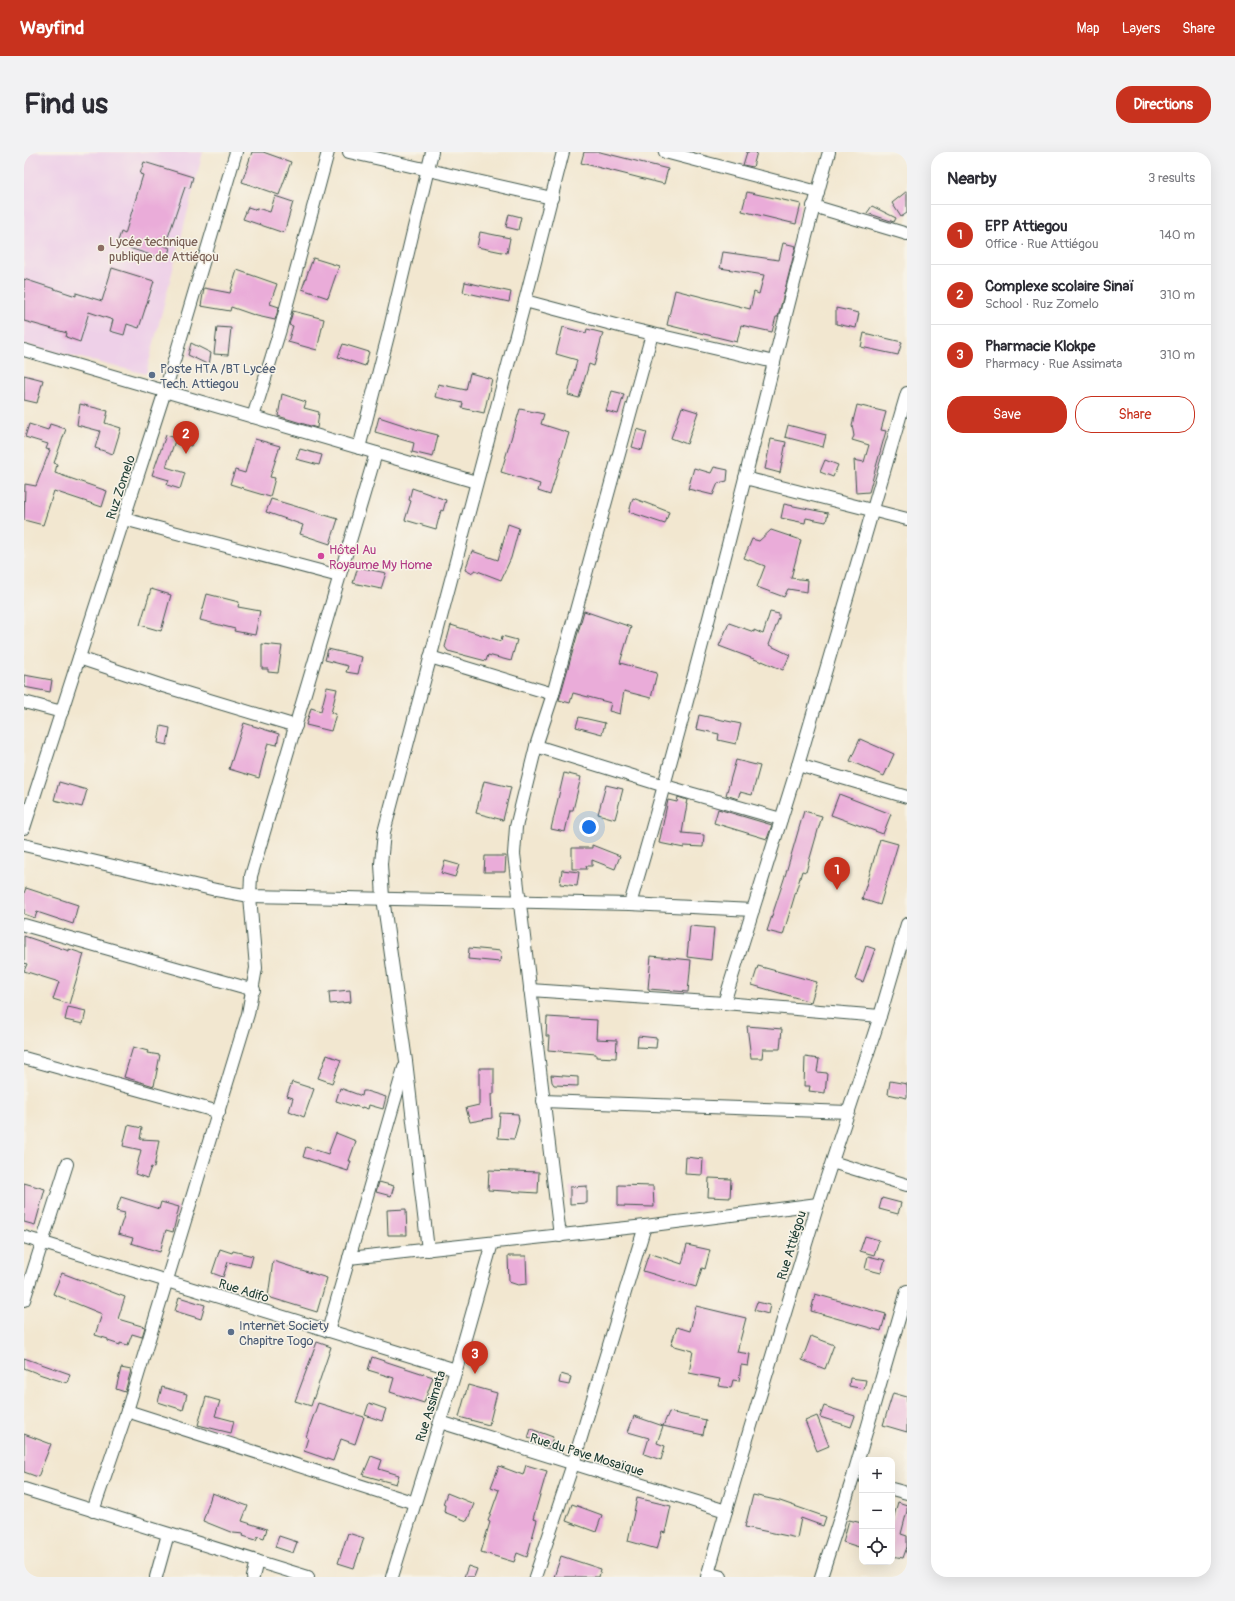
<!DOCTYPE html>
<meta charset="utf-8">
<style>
:root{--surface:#fff;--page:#f2f2f3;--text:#2b2b33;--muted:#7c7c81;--line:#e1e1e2;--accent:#c8321e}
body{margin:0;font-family:Pangolin,sans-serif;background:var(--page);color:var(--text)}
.controls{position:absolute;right:12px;bottom:12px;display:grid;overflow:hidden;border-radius:8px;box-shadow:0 4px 16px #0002}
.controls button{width:36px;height:36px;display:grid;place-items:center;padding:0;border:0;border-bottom:1px solid var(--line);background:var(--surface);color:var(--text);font:20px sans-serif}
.you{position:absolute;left:565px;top:675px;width:14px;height:14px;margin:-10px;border:3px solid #fff;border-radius:50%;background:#1a73e8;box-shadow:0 0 0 6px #1a73e833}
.badge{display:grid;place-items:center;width:26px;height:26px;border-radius:50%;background:var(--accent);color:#fff;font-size:13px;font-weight:700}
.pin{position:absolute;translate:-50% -33px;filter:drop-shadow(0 1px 2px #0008)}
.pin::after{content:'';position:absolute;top:21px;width:14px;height:12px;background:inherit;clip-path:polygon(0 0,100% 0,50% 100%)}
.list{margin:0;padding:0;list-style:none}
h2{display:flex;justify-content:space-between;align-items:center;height:52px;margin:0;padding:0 16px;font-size:17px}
h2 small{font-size:13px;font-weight:400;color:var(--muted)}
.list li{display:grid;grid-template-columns:26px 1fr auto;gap:12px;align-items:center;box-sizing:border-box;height:60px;padding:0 16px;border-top:1px solid var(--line)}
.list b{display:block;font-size:15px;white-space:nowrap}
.list p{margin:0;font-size:13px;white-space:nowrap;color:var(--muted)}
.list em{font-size:13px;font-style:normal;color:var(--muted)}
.actions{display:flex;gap:8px;padding:12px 16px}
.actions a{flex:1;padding:9px 0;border:1px solid var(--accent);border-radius:16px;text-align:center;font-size:14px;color:var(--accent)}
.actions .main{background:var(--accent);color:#fff}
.icon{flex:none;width:22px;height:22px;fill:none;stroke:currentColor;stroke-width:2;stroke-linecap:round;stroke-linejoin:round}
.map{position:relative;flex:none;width:883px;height:1425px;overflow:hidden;border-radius:16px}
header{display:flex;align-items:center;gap:24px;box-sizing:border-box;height:56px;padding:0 20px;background:var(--accent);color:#fff}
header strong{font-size:19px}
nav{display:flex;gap:22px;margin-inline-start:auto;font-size:14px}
.intro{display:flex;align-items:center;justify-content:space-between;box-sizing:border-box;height:96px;padding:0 24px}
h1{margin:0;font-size:28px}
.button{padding:10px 18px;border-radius:16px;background:var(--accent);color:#fff;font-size:14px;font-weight:700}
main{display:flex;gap:24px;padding:0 24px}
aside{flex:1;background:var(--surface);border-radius:16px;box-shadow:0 4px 16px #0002}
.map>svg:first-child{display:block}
</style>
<header>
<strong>Wayfind</strong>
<nav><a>Map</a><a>Layers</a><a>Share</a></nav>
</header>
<div class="intro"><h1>Find us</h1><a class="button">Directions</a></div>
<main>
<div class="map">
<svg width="883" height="1425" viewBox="0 0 883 1425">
<rect width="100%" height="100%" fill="#f7f3e8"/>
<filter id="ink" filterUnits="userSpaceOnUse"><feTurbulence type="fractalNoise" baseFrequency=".025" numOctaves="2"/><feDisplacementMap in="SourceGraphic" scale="8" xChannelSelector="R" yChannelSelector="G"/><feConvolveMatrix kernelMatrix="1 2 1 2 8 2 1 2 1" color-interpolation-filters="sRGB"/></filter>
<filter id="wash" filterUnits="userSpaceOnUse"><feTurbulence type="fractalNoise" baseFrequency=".012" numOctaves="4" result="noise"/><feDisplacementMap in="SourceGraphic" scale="16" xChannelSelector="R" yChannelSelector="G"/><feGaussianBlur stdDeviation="0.9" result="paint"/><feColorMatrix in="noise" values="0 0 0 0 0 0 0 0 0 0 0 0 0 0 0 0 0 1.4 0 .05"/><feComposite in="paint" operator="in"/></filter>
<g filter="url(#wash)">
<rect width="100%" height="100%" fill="#f2e7d0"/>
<!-- built -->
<polygon fill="#eed0e8" points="0,0 179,0 122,222 0,192"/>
<g id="blocks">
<!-- building -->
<g fill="#eaacd9">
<polygon points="228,0 239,0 267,10 255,43 218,30"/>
<polygon points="560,0 576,0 644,17 640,32 557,11"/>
<polygon points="723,0 733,0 729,15 719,13"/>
<polygon points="120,10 169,25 166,36 161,35 141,94 146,96 142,108 93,92 97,80 101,82 119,23 116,22"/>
<polygon points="883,39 883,61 877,65 868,51"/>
<polygon points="723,40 777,52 772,72 718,59"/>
<polygon points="251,44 269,50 260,81 219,67 224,55 233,58 233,56 246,60"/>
<polygon points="848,54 872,66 870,70 843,61"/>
<polygon points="485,62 497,65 494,78 482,75"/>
<polygon points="456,80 486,86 483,101 453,95"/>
<polygon points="759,91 772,94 754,165 752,165 748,180 717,173 713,190 643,173 651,138 726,157 730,140 735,142 740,123 696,116 699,100 755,108"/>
<polygon points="289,106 315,114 304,146 278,137"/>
<polygon points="88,116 130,129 115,176 103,172 100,183 86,179 89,168 65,160 56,190 42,185 43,181 0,169 0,127 52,144 52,141 78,149"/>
<polygon points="213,118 253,132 246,152 255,155 251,168 233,164 207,155 206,159 177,154 180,136 206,141"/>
<polygon points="441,130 487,140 485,150 439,140"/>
<polygon points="812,156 835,161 832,176 812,172"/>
<polygon points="269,159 300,167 293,198 264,190 269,174 265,173"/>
<polygon points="193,175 207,176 204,203 190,202"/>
<polygon points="539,175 562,181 563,177 579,181 570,214 565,212 555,246 544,243 553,208 532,202"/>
<polygon points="840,181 878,190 874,203 837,195"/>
<polygon points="167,191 187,201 185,213 164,203"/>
<polygon points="319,192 345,200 341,214 314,205"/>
<polygon points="446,221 468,227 460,261 438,256 439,251 411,245 414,232 442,238"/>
<polygon points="0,223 19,228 13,251 0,248"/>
<polygon points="588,239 600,242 594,262 582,259"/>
<polygon points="258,242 282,250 280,256 295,260 293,276 254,264"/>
<polygon points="56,252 84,259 81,271 97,276 89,302 71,296 76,279 53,273"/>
<polygon points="833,253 862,260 857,278 862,279 845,340 832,341 830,308 840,310 845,293 828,288 830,284 828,273"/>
<polygon points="658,255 674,260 663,292 647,286"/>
<polygon points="496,257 520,262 517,272 545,281 526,343 514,339 516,332 477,320"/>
<polygon points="355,265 398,279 414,283 409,305 388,300 390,291 351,280"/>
<polygon points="5,272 24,278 26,272 42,277 30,311 33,312 31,321 83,339 78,355 30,339 19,373 0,368 1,332 12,334 26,298 22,297 24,292 1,285"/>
<polygon points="764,273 802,283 799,295 761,285"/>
<polygon points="613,277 623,280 618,298 608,295"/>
<polygon points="160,278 171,282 167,294 155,290"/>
<polygon points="142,283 152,286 142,315 161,321 156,337 143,333 145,328 128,323"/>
<polygon points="231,287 256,294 246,325 251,326 246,345 219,337 219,336 206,332 211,318 221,321"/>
<polygon points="747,287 762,290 756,321 741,317"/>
<polygon points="276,297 298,303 295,313 272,307"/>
<polygon points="801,308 814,313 809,325 796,320"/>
<polygon points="690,315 704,318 703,329 694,331 689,343 664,337 670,316 687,321"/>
<polygon points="388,336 422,348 419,359 417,358 412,377 381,368 387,349 385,348"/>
<polygon points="609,346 645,360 641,372 605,360"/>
<polygon points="247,347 314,367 306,392 276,382 279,373 242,360"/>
<polygon points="760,352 804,361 802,370 782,366 781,371 757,366"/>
<polygon points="484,372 495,376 487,406 477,428 451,418 447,421 441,418 448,399 474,408"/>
<polygon points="747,378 777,388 767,426 784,428 783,440 764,437 760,445 733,435 741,414 720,406 728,387 735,389"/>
<polygon points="334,415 362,421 357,437 329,431"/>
<polygon points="127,437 147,443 137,479 116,473"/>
<polygon points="183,442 215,450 214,455 236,459 231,483 210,479 211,477 176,468"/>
<polygon points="560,459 607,475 596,511 633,521 627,546 600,539 596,562 585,559 587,551 549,541 546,551 535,548"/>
<polygon points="746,460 755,462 755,466 745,493 766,503 759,518 738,509 738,510 695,494 705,471 730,480 730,478 739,482"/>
<polygon points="427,473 477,489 478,484 493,488 487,509 464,503 462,509 424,499 421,495"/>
<polygon points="238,492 258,494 254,521 244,520 244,517 238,517"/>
<polygon points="304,497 338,505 334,522 322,520 324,514 301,508"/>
<polygon points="0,523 28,528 26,540 0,535"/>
<polygon points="303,535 313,537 307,561 312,562 307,579 282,573 287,556 297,559"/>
<polygon points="675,563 717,572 712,592 694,588 695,582 672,577"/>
<polygon points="555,565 581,571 578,582 552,575"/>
<polygon points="220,571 255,582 253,593 244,591 235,626 205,617"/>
<polygon points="137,574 146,576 143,593 134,591"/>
<polygon points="836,587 870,602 860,624 826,609"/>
<polygon points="712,608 736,614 728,643 716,640 714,647 702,643"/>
<polygon points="540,621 557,625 549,658 546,658 541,680 527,677"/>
<polygon points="460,629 487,635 479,668 452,661"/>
<polygon points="35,630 63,638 58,655 30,648"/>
<polygon points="582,633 599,637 591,667 574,662"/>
<polygon points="815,642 867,662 859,682 807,663"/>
<polygon points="654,645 663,648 662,652 663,652 658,681 680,683 679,695 660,694 660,696 635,691 644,648 653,650"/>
<polygon points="694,657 748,673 743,687 690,671"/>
<polygon points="780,659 798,664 782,720 778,719 759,783 743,779 761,724"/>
<polygon points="856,687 874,692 856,753 838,747"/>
<polygon points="568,693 596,704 591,717 568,708 568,714 562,714 563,717 548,717 548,696 568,696"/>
<polygon points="461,704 482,704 481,720 460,720"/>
<polygon points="421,709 435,713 431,725 417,721"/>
<polygon points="538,718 555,720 553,734 536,732"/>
<polygon points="2,736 54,753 49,772 13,760 11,766 0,762 0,741"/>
<polygon points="666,774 690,776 687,808 663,805"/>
<polygon points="0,784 45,799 45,797 60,802 45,852 29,847 35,830 0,819 3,812 0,811"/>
<polygon points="842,794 851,797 839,830 831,827"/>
<polygon points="445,796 477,799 476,810 444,807"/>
<polygon points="627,804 667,808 664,840 624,837"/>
<polygon points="734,814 793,830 787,850 728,833"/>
<polygon points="326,838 327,850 306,852 305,840"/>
<polygon points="44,855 62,859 59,872 41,868"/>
<polygon points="523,865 573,868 572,887 593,888 592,906 572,905 572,902 524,898 525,884 522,884"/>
<polygon points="723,874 758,877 756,897 739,897 738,906 727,906"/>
<polygon points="614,884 633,886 632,896 613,895"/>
<polygon points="109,895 124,899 123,901 136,903 130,934 100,925"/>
<polygon points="303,903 317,908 308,931 294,926"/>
<polygon points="781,905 795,907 793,920 803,921 801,941 785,939 786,934 780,934"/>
<polygon points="455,916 470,916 470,942 467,942 468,966 446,970 442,956 455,953"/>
<polygon points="527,923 554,925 554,934 530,933 528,930"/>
<polygon points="866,929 883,932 883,946 864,942"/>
<polygon points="268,930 290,937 280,965 265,959 269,946 263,944"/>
<polygon points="316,936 338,944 339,939 342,939 362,945 359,957 345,953 344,957 338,955 338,956 331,954 331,955 312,949"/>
<polygon points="476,961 494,962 495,969 490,987 474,986"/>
<polygon points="104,973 118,976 116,987 135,988 130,1016 127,1015 123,1026 111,1022 117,998 99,994"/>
<polygon points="312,981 332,989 325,1009 327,1009 324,1019 279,1005 282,995 304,1002"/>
<polygon points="662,1005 679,1007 678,1023 661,1022"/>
<polygon points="465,1018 515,1020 514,1041 464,1038"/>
<polygon points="685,1026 707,1027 706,1046 684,1045"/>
<polygon points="355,1030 370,1034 367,1044 352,1040"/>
<polygon points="0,1031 21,1037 11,1073 0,1070"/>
<polygon points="594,1033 629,1034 630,1055 594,1054"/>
<polygon points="563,1034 563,1051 546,1052 546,1035"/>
<polygon points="97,1045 135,1057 137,1050 155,1055 149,1080 142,1078 136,1100 107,1091 109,1086 94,1082 101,1061 92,1059"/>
<polygon points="858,1046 877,1051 874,1062 855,1057"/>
<polygon points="382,1057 383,1083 364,1083 363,1058"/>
<polygon points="841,1084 855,1088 850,1103 836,1099"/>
<polygon points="663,1093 686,1098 681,1117 678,1116 672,1135 619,1119 625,1101 658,1112"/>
<polygon points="196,1097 208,1101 209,1099 229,1104 226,1115 204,1110 199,1125 188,1121"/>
<polygon points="484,1104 502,1104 503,1132 494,1133 485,1130"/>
<polygon points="844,1104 861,1108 857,1121 841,1117"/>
<polygon points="249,1109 303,1126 293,1160 244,1145"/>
<polygon points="38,1121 101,1145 94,1167 121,1175 118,1185 108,1182 104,1193 96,1191 96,1193 84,1189 84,1187 71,1183 78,1162 29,1142"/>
<polygon points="791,1142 862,1162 857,1179 787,1159"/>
<polygon points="155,1145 181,1153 177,1167 151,1159"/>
<polygon points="733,1150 746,1153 744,1162 730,1158"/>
<polygon points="672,1154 722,1166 713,1200 726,1202 724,1214 717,1213 715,1229 709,1228 707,1236 694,1234 696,1227 665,1221 669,1199 647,1193 653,1175 666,1179"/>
<polygon points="787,1184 810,1193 801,1217 778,1208"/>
<polygon points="293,1190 307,1195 287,1254 271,1249"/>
<polygon points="348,1205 409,1225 400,1251 366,1240 370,1226 344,1218"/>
<polygon points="0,1206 46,1222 43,1231 18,1223 0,1216"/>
<polygon points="97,1216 107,1218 101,1240 92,1237"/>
<polygon points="537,1222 547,1225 545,1233 535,1231"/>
<polygon points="826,1226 842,1228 840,1237 825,1234"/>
<polygon points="444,1233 473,1241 465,1273 435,1265"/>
<polygon points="138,1235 163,1242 159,1258 134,1250"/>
<polygon points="869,1241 883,1245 883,1280 859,1273"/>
<polygon points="182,1245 196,1249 191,1264 210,1269 207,1281 174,1273"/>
<polygon points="294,1251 340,1265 331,1292 317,1287 309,1309 280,1299 284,1286 282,1285"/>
<polygon points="345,1251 362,1257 358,1269 341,1263"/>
<polygon points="800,1254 831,1264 827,1275 796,1265"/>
<polygon points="645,1260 682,1268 679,1283 639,1274"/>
<polygon points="610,1264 639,1274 633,1291 641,1294 637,1308 620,1302 625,1286 604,1280"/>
<polygon points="793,1264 805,1294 793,1299 781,1269"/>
<polygon points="507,1277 529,1285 526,1294 504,1286"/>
<polygon points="0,1282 27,1292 14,1325 0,1320"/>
<polygon points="347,1304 358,1308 355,1317 375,1323 372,1332 339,1323"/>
<polygon points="502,1313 523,1319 509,1367 513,1368 503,1405 493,1401 490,1410 457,1400 466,1370 464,1369 475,1338 467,1335 475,1314 499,1323"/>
<polygon points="188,1341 224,1354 218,1369 243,1377 240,1386 234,1384 232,1388 219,1384 220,1382 209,1381 179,1369"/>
<polygon points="423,1341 450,1352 443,1369 420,1360 421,1353 419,1352"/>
<polygon points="729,1343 756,1349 802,1365 799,1374 777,1366 773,1386 721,1375"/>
<polygon points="613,1346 647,1354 641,1381 638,1380 633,1397 604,1389"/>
<polygon points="874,1350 883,1353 883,1359 877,1382 883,1384 883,1395 879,1406 868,1404 868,1371"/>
<polygon points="548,1352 578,1363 572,1380 542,1369"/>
<polygon points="825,1368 838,1371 838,1396 819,1390"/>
<polygon points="324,1381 340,1386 330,1416 314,1411"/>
<polygon points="255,1384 273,1390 269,1401 251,1395"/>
<polygon points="537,1404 577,1417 575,1425 530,1425"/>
<polygon points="444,1414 453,1417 450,1425 440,1425"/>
</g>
</g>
</g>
<g filter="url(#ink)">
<use href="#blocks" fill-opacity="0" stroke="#3f564b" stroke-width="1"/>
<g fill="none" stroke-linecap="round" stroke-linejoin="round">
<!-- street casing -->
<g stroke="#3f564b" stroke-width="14">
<g id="street">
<polyline points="325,0 528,46"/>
<polyline points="641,0 794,40"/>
<polyline points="789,54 883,82"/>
<polyline points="501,149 599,175 750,210"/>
<polyline points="0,198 452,330"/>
<polyline points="229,265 256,178 304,0"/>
<polyline points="335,296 365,180 408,0"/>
<polyline points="721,326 883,367"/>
<polyline points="100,367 315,424"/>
<polyline points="406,505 529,542"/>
<polyline points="55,506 139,534 272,574"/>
<polyline points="0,550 38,560"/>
<polyline points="512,594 641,634 757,667"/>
<polyline points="774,613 883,645"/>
<polyline points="0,676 141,239 212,0"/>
<polyline points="0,693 192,738 226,744 606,752 729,758"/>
<path d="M 606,752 C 648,611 685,468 721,326 C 749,217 774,108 805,0"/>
<polyline points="0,773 230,838"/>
<polyline points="506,838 700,851 856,864"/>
<polyline points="700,851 774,613 883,241"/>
<polyline points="0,906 195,960"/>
<polyline points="519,949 825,960"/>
<polyline points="808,1010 883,1033"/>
<polyline points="536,1084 490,702 492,675 512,594 529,542 628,182"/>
<polyline points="0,1085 432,1218"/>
<polyline points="404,1098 382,909 359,746 357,712 360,680 501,149 539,0"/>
<polyline points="325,1106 621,1074 794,1052"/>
<polyline points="0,1148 43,1012"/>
<polyline points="304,1179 380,916"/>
<polyline points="103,1259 391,1351"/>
<polyline points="416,1270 702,1359"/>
<polyline points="0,1337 284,1425"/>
<polyline points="868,1337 883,1341"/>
<polyline points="69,1359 103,1259 224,862 232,816 226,744 227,724 352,301"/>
<polyline points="684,1421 697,1425"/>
<polyline points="132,1425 144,1382"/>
<polyline points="229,1425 233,1409"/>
<polyline points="368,1425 432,1218 468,1091"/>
<polyline points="511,1425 549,1312 621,1074"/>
<polyline points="683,1425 716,1310 794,1052 856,864 883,772"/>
<polyline points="797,1425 829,1325 883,1139"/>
</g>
</g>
<!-- street -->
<use href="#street" stroke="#fff" stroke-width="12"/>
</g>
</g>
<!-- markers -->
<circle fill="#8d6e63" stroke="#f7f3e8" stroke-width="1.5" cx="77" cy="96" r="4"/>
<g fill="#5c6f8a" stroke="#f7f3e8" stroke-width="1.5">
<circle cx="128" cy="223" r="4"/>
<circle cx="207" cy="1180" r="4"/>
</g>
<circle fill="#d1479c" stroke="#f7f3e8" stroke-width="1.5" cx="297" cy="404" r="4"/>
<g text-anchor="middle" stroke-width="3" stroke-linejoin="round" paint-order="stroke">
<!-- education labels -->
<g font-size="13" fill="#785e54" stroke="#f7f3e8" text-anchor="start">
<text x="85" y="94">Lycée technique<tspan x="85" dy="15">publique de Attiéqou</tspan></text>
</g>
<!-- service labels -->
<g font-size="13" fill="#4e5e75" stroke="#f7f3e8" text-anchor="start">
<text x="136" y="221">Poste HTA /BT Lycée<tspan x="136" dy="15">Tech. Attiegou</tspan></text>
<text x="215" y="1178">Internet Society<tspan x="215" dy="15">Chapitre Togo</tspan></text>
</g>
<!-- street labels -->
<g font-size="13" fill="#1f3d34" stroke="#f7f3e8">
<text transform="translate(96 335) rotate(-72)" y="5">Ruz Zomelo</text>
<text transform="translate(767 1093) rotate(-73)" y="5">Rue Attiégou</text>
<text transform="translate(220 1138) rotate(17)" y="5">Rue Adifo</text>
<text transform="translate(406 1254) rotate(-73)" y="5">Rue Assimata</text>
<text transform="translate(563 1302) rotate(17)" y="5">Rue du Pave Mosaïque</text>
</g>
<!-- hotel labels -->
<g font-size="13" fill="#b23c85" stroke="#f7f3e8" text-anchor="start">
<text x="305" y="402">Hôtel Au<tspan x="305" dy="15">Royaume My Home</tspan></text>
</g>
</g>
</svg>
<div class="controls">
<button>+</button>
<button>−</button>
<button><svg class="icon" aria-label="locate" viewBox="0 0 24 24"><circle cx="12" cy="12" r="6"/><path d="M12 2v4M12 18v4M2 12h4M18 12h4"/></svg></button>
</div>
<div class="you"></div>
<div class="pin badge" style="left:813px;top:738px">1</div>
<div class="pin badge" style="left:162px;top:302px">2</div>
<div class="pin badge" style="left:451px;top:1222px">3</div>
</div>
<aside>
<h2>Nearby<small>3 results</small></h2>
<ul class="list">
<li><span class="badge">1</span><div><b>EPP Attiegou</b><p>Office · Rue Attiégou</p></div><em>140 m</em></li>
<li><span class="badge">2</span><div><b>Complexe scolaire Sinaï</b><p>School · Ruz Zomelo</p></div><em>310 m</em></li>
<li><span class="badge">3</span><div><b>Pharmacie Klokpe</b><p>Pharmacy · Rue Assimata</p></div><em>310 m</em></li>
</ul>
<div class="actions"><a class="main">Save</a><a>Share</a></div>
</aside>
</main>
